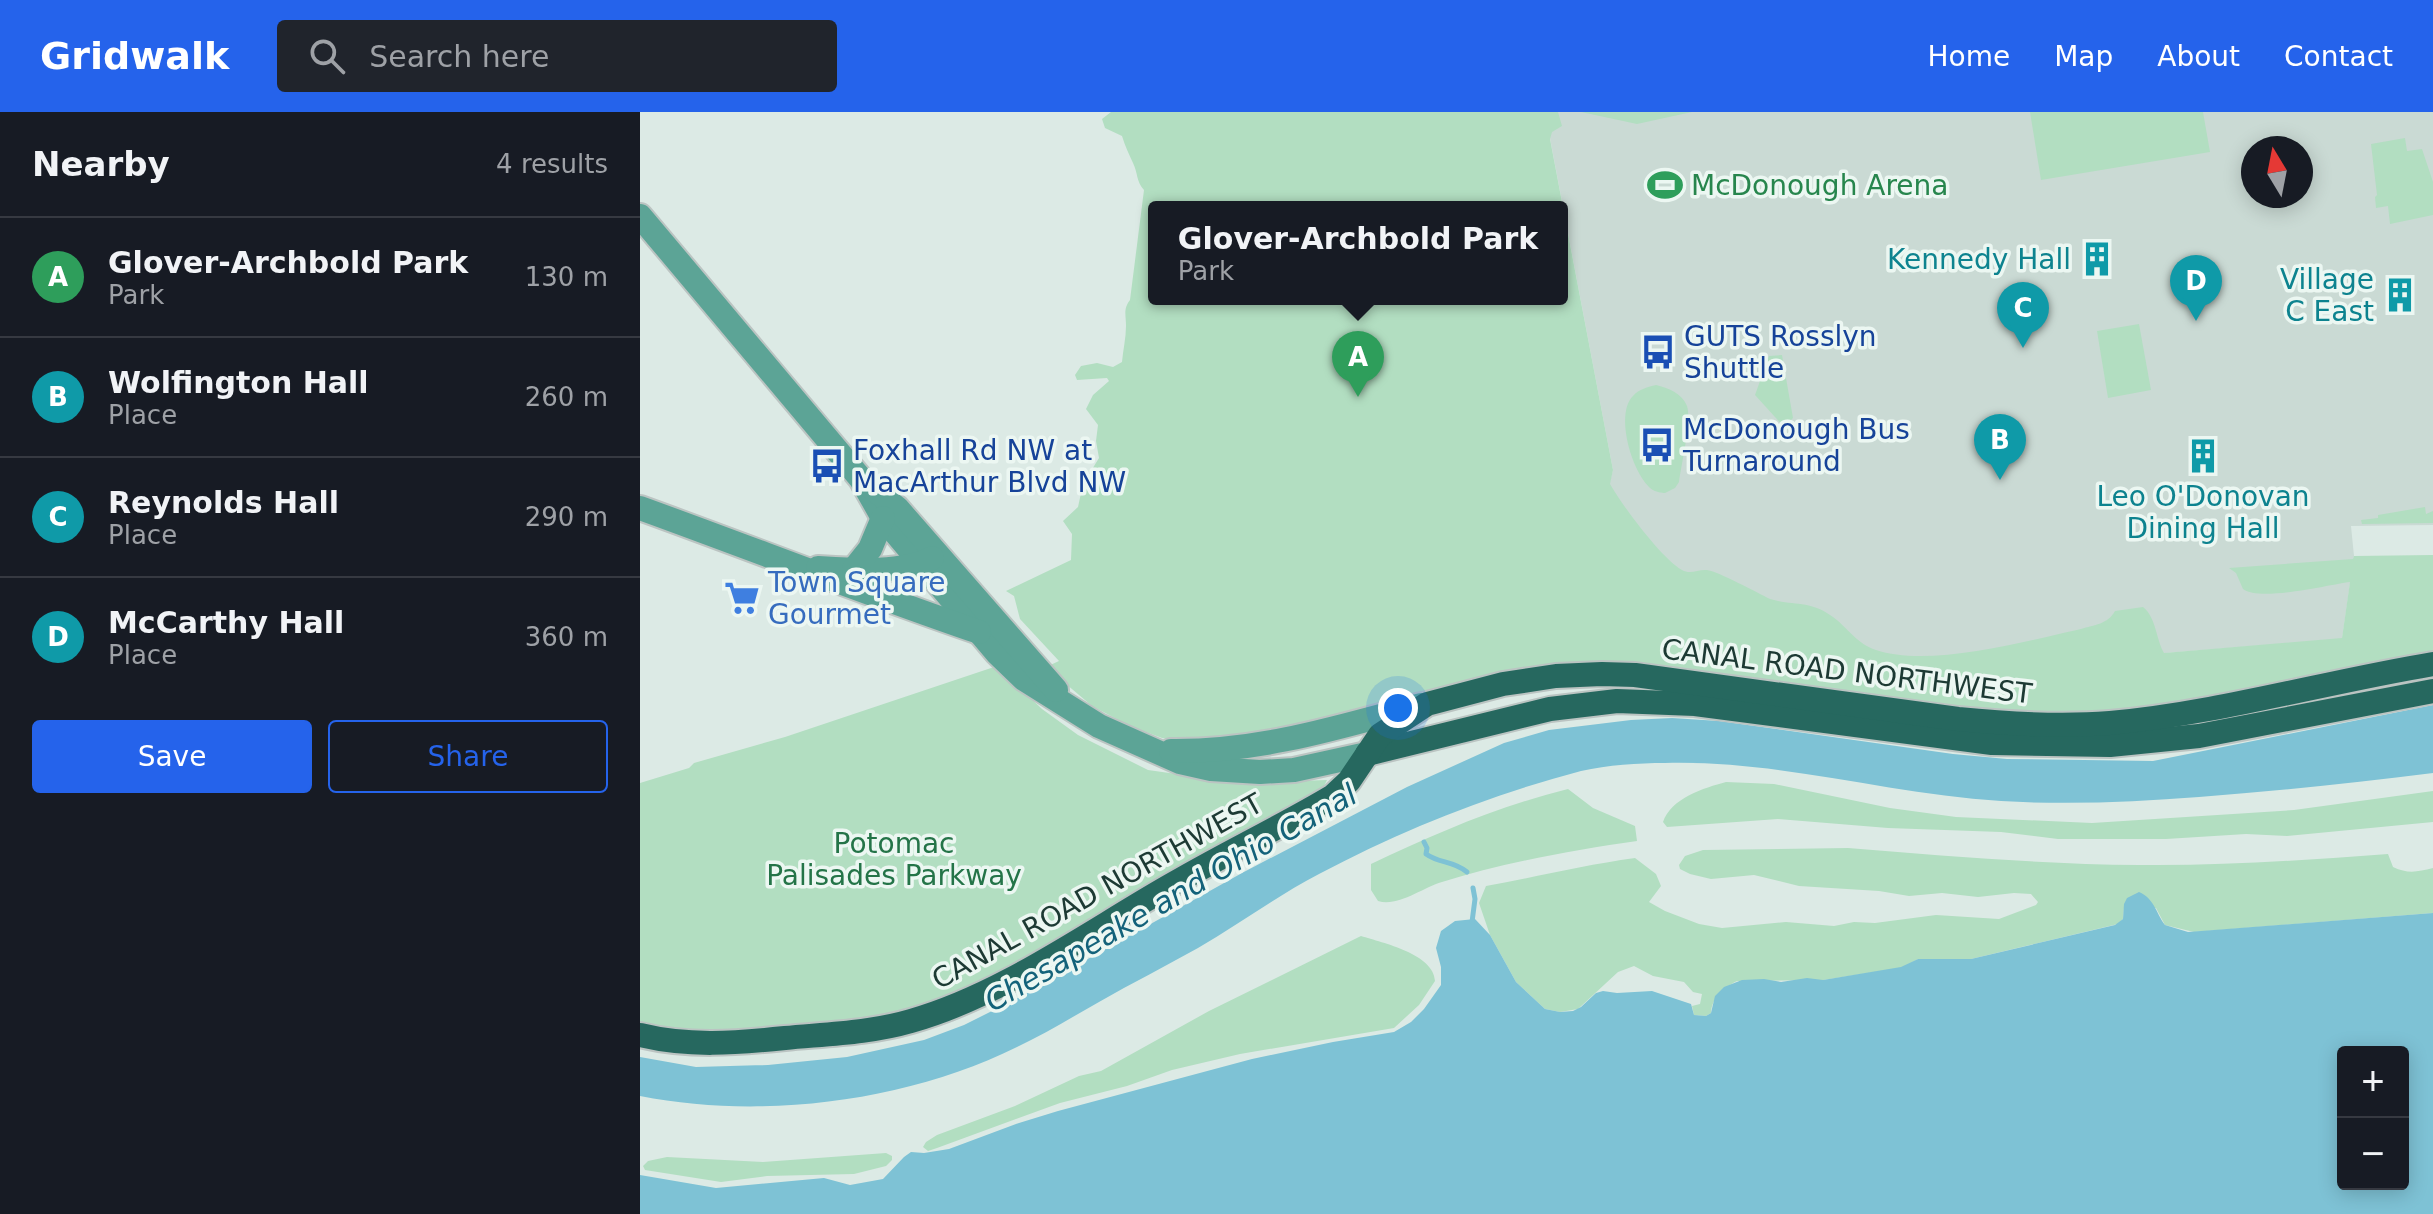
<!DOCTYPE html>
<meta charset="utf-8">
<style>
:root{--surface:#171b24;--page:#20242c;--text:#f1f3f6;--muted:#9ea1a6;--line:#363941;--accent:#2563eb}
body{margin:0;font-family:"DejaVu Sans",sans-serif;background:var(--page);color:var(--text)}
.controls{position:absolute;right:24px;bottom:24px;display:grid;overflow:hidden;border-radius:8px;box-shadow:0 4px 20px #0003}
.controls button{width:72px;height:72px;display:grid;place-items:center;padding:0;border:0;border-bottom:2px solid var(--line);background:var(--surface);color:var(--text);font:40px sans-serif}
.compass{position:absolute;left:1601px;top:24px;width:72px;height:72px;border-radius:50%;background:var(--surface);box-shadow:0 4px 20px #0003;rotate:350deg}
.you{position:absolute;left:758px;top:596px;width:28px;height:28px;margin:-20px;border:6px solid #fff;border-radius:50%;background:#1a73e8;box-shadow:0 0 0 12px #1a73e833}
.badge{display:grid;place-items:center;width:52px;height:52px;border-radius:50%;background:var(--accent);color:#fff;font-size:26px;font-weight:700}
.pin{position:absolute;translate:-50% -66px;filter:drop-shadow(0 2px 4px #0008)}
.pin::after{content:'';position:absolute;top:42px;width:28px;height:24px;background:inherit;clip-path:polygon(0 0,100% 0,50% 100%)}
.popup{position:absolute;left:508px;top:89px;width:420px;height:104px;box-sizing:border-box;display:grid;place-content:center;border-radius:8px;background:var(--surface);filter:drop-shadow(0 2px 6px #0005);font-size:26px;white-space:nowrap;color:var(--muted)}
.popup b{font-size:30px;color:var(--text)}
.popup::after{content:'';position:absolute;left:50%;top:100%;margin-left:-16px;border:16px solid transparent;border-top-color:var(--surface)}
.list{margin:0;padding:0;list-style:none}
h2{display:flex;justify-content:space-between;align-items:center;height:104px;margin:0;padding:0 32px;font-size:34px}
h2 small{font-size:26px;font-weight:400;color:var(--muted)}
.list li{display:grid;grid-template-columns:52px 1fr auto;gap:24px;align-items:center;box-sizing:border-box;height:120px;padding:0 32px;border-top:2px solid var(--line)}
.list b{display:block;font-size:30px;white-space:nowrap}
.list p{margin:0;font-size:26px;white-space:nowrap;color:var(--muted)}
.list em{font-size:26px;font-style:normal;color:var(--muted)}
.actions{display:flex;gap:16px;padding:24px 32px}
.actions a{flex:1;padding:18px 0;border:2px solid var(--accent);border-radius:8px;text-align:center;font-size:28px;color:var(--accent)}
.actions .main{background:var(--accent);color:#fff}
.icon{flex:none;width:44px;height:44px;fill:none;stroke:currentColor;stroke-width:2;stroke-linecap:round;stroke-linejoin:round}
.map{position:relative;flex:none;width:1793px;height:1102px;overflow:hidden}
header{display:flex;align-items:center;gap:48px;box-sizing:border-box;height:112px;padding:0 40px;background:var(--accent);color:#fff}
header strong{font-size:38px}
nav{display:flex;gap:44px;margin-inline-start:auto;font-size:28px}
.search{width:560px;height:72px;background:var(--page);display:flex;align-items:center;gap:20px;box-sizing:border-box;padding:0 28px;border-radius:8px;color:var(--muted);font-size:30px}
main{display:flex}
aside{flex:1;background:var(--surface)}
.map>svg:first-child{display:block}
</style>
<header>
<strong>Gridwalk</strong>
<div class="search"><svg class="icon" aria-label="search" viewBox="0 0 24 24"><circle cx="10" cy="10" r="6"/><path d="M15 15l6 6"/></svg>Search here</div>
<nav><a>Home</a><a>Map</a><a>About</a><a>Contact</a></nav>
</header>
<main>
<aside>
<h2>Nearby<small>4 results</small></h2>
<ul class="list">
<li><span class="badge" style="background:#2e9e5b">A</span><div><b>Glover-Archbold Park</b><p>Park</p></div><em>130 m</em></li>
<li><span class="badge" style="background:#0f9aa8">B</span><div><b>Wolfington Hall</b><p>Place</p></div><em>260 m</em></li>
<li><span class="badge" style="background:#0f9aa8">C</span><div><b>Reynolds Hall</b><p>Place</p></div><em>290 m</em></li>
<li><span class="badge" style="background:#0f9aa8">D</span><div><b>McCarthy Hall</b><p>Place</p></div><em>360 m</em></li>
</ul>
<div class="actions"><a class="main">Save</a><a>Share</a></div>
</aside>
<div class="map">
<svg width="1793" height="1102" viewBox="0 0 1793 1102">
<rect width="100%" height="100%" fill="#dceae5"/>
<!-- built -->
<path fill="#cadad4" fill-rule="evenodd" d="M 905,0 L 1793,0 L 1793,413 L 1711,414 L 1714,444 L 1702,527 L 1400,551 L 1341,558 L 1154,538 L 869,367 L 963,397 L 973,358 ZM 1613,36 L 1661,36 L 1661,84 L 1613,84 Z"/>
<!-- green -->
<g fill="#b2dec1" fill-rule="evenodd">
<path d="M 471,0 L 918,0 L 922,14 L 912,20 L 910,27 L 973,358 L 970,372 C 982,393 1021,446 1042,458 C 1051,463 1058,457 1067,458 C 1077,459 1118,481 1130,487 C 1153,494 1171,488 1193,505 C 1209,517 1217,532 1236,538 C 1289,556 1386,529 1441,517 C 1454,513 1468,512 1475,499 L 1503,495 C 1516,505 1516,527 1524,541 L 1702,526 L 1710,470 C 1687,473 1620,490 1603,477 L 1596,461 L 1589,456 L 1713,447 L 1714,444 L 1793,443 L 1793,547 L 1502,600 L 1350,607 L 996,558 L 689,612 L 553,632 L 522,626 L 490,614 L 452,594 L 406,555 L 419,549 L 380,507 L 374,484 L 366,479 L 431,448 L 432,422 L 423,409 L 438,395 L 443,372 L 459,346 L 456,329 L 458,313 L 446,297 L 453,283 L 469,269 L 467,266 L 437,268 L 435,263 L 441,254 L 457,251 L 473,255 L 482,250 C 483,238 486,226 486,214 C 486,203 483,197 490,188 L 504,78 C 496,69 498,61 493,51 C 489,42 485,34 482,24 L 465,16 L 462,7 ZM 514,95 L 922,95 L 922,187 L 514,187 Z"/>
<polygon points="941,0 1052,0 997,12"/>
<polygon points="1390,0 1563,0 1570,40 1401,68"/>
<polygon points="1765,26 1767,39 1782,37 1793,70 1793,103 1750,112 1748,94 1736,96 1735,85 1737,83 1731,32"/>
<polygon points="1499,212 1511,278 1468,286 1457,219"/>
<polygon points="1142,243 1153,306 1144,315 1115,283 1129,244"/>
<path d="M 1016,273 C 1028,276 1042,281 1047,294 C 1052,308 1041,354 1039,370 L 1035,376 L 1025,381 C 1022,381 1016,380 1013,378 C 993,365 974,302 993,284 C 999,277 1008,275 1016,273 Z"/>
<polygon points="1785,395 1786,402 1793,399 1793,411 1722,412 1721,408 1738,406 1738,403"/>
<polygon points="357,554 402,597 438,623 508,658 600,671 687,668 680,682 362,864 302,890 219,910 74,922 0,912 0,671 49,656 54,651 145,625"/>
<path d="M 1086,670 L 1134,672 L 1250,696 L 1316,705 L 1452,711 L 1654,698 L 1793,679 L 1793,710 L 1647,724 L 1606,722 L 1526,727 L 1418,727 L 1361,720 L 1248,716 L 1138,707 L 1027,715 L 1023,710 C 1031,686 1064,676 1086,670 Z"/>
<path d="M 928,677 L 953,696 L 995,714 L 997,729 C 934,738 862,751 802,770 C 782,776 758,795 738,789 L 731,778 L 731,752 C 797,721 856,695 928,677 Z"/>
<path d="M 1208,736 C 1305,744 1402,752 1499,753 C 1583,754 1665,748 1748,742 L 1753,755 C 1768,762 1777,760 1793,756 L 1793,801 L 1554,820 L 1525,813 L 1516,796 L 1484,796 L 1483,807 L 1478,812 L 1331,847 L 1278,847 L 1261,856 L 1183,868 L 1097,869 C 1083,876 1072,885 1071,901 L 1066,904 L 1054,903 L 1052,894 L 1060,892 L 1062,882 L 1053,880 L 1044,870 L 1013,864 L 994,854 L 978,860 L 938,897 L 920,900 L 905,897 L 876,870 L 850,823 L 839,791 L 846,774 C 896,765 944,753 995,746 L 1016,762 L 1021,774 L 1009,790 L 1025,799 L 1059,812 L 1082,816 L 1146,810 L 1194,814 L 1214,810 L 1235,811 L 1296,803 L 1359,807 L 1396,793 L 1398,790 L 1391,782 L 1374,781 L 1338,785 L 1302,781 L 1269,784 L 1239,779 L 1159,774 L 1114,763 L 1071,767 L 1050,762 L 1040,757 L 1039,753 L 1045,744 L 1063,738 Z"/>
<path d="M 721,824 C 743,831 794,842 795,869 L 779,893 L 754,916 L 600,942 L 532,958 L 487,974 L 420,991 L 297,1036 L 288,1039 L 283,1035 L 286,1030 L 297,1023 L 375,994 L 439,964 L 461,959 L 569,899 Z"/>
<polygon points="246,1041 252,1044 252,1048 246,1054 214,1062 127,1064 81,1070 5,1058 3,1054 8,1049 27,1045 123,1050"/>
</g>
<!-- water -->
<g fill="#7ec2d5" fill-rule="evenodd">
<path d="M 1793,593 L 1793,661 C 1715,671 1637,679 1559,685 C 1494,690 1427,693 1361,689 C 1248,682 1140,648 1025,651 C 998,651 968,653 941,659 C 850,683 762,718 679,762 C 637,784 599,812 558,836 C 526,854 492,871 459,890 C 432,905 405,922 377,935 C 266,990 121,1008 0,984 L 0,945 L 56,955 L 128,953 L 207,945 L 284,928 L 324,913 L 376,887 L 602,761 L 767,675 L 864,631 L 909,618 L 991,608 L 1032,606 L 1079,609 L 1313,642 L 1367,647 L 1513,649 Z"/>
<path d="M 1499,780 C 1514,786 1516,801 1525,813 L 1548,820 L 1793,801 L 1793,1102 L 0,1102 L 0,1063 L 76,1076 L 184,1066 L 210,1073 L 243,1067 L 264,1045 L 271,1040 L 284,1041 L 309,1037 L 379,1011 L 418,999 L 612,947 L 693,930 L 754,920 L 771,910 L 784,897 L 801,873 L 801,855 L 796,836 L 801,819 L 815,809 L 835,807 L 850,823 L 876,870 L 905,897 L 920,900 L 933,899 L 941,895 L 956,881 L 963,879 L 977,881 L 1012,879 L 1051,892 L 1054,903 L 1066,904 L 1071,901 L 1075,884 L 1084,875 L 1102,868 L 1124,867 L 1141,870 L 1167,866 L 1183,868 L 1261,855 L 1278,847 L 1331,847 L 1475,813 L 1483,807 L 1484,792 L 1487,786 ZM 1703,940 L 1763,940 L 1763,1072 L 1703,1072 Z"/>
</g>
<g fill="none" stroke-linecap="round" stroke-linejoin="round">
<!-- stream -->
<g stroke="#7ec2d5" stroke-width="5">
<path d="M 784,730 L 787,736 L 786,742 C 800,752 812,748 827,760"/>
<polyline points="832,810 835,787 833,776"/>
</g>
<!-- major casing -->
<g stroke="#bbc4c2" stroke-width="28">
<g id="major">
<polyline points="0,104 221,367 243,406 357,541 384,567 459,614 540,650 571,657 620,660 654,658 727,642"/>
<polyline points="231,375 257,396 416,578"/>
<path d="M 0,396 C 113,437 225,481 339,520"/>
<path d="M 178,456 C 211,458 263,462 292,446"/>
<polyline points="214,457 230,437 243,406"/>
<path d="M 531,639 C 619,640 696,616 781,593"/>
</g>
</g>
<!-- highway casing -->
<g stroke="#bbc4c2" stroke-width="28">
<g id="highway">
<polyline points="727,642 910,597 977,589 1055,592 1352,631 1470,633 1559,624 1793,579"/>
<path d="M 0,923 C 48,935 96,931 145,926 C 186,922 230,921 271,909 C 363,883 450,819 533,772 C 586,741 641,715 693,684 L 709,669 L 740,623 L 787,592 L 863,572 L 916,564 L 962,562 L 995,563 L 1318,607 C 1369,612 1419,615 1470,611 C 1579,601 1685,570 1793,552"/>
</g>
</g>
<!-- major -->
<use href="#major" stroke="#5ca496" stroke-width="24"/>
<!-- highway -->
<use href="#highway" stroke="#26685f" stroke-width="24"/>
</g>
<!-- icons -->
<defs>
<g id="stadium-bare" transform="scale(2.76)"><path d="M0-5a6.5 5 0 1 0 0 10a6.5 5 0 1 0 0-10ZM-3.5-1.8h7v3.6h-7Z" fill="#2e9e5b" stroke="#ecf7f2" stroke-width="2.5" paint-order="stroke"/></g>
<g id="building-bare" transform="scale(2.76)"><path d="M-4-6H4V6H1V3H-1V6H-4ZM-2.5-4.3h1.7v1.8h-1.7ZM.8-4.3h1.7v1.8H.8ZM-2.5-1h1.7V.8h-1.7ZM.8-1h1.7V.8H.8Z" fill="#0f9aa8" stroke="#ecf7f2" stroke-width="2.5" paint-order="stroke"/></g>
<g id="bus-bare" transform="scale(2.76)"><path d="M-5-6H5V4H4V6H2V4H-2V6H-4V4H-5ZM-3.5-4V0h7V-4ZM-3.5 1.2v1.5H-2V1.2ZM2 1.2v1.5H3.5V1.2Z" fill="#1a4fb4" stroke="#ecf7f2" stroke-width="2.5" paint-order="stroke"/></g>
<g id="supermarket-bare" transform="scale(2.76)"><path d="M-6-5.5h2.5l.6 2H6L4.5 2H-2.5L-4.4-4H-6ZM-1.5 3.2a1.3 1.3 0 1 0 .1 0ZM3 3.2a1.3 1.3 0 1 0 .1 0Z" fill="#3f7fe0" stroke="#ecf7f2" stroke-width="2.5" paint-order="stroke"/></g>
</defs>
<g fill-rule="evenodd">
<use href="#stadium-bare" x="1025" y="73"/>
<use href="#building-bare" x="1457" y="147"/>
<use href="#building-bare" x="1760" y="183"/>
<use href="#bus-bare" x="1018" y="240"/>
<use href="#bus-bare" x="1017" y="333"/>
<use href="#building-bare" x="1563" y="344"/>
<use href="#bus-bare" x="187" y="354"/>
<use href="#supermarket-bare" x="102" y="486"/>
</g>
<g text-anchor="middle" stroke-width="7" stroke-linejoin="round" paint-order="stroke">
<!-- leisure labels -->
<g font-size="28" fill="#27864d" stroke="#ecf7f2" text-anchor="start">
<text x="1051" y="83">McDonough Arena</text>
</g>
<!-- culture labels -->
<g font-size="28" fill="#0d838f" stroke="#ecf7f2" text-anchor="end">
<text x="1431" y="157">Kennedy Hall</text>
<text x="1734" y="177">Village<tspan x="1734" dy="32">C East</tspan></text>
<text x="1563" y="394" text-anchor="middle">Leo O'Donovan<tspan x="1563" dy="32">Dining Hall</tspan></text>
</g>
<!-- transit labels -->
<g font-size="28" fill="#164399" stroke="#ecf7f2" text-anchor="start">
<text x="1044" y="234">GUTS Rosslyn<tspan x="1044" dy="32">Shuttle</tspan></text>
<text x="1043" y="327">McDonough Bus<tspan x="1043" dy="32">Turnaround</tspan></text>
<text x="213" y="348">Foxhall Rd NW at<tspan x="213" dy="32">MacArthur Blvd NW</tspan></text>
</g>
<!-- shop labels -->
<g font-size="28" fill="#366cbe" stroke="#ecf7f2" text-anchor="start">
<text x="128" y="480">Town Square<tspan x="128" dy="32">Gourmet</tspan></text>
</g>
<!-- street labels -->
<g font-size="28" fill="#1d3a34" stroke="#ecf7f2">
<text transform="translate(1207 559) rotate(7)" y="10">CANAL ROAD NORTHWEST</text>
<text transform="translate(457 779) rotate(-29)" y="10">CANAL ROAD NORTHWEST</text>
</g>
<!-- park labels -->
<g font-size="28" fill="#247448" stroke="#ecf7f2">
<text x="254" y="741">Potomac<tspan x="254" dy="32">Palisades Parkway</tspan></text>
</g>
<!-- water labels -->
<g font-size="30" font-style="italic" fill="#13627a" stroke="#ecf7f2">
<text transform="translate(531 786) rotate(-30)" y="10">Chesapeake and Ohio Canal</text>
</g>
</g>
</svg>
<div class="controls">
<button>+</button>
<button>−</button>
</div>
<svg class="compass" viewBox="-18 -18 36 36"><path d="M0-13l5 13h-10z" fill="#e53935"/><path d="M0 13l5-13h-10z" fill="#9ea1a6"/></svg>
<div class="you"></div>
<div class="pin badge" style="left:718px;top:285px;background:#2e9e5b">A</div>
<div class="popup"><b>Glover-Archbold Park</b>Park</div>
<div class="pin badge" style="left:1360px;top:368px;background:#0f9aa8">B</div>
<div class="pin badge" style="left:1383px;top:236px;background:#0f9aa8">C</div>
<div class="pin badge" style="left:1556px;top:209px;background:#0f9aa8">D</div>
</div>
</main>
